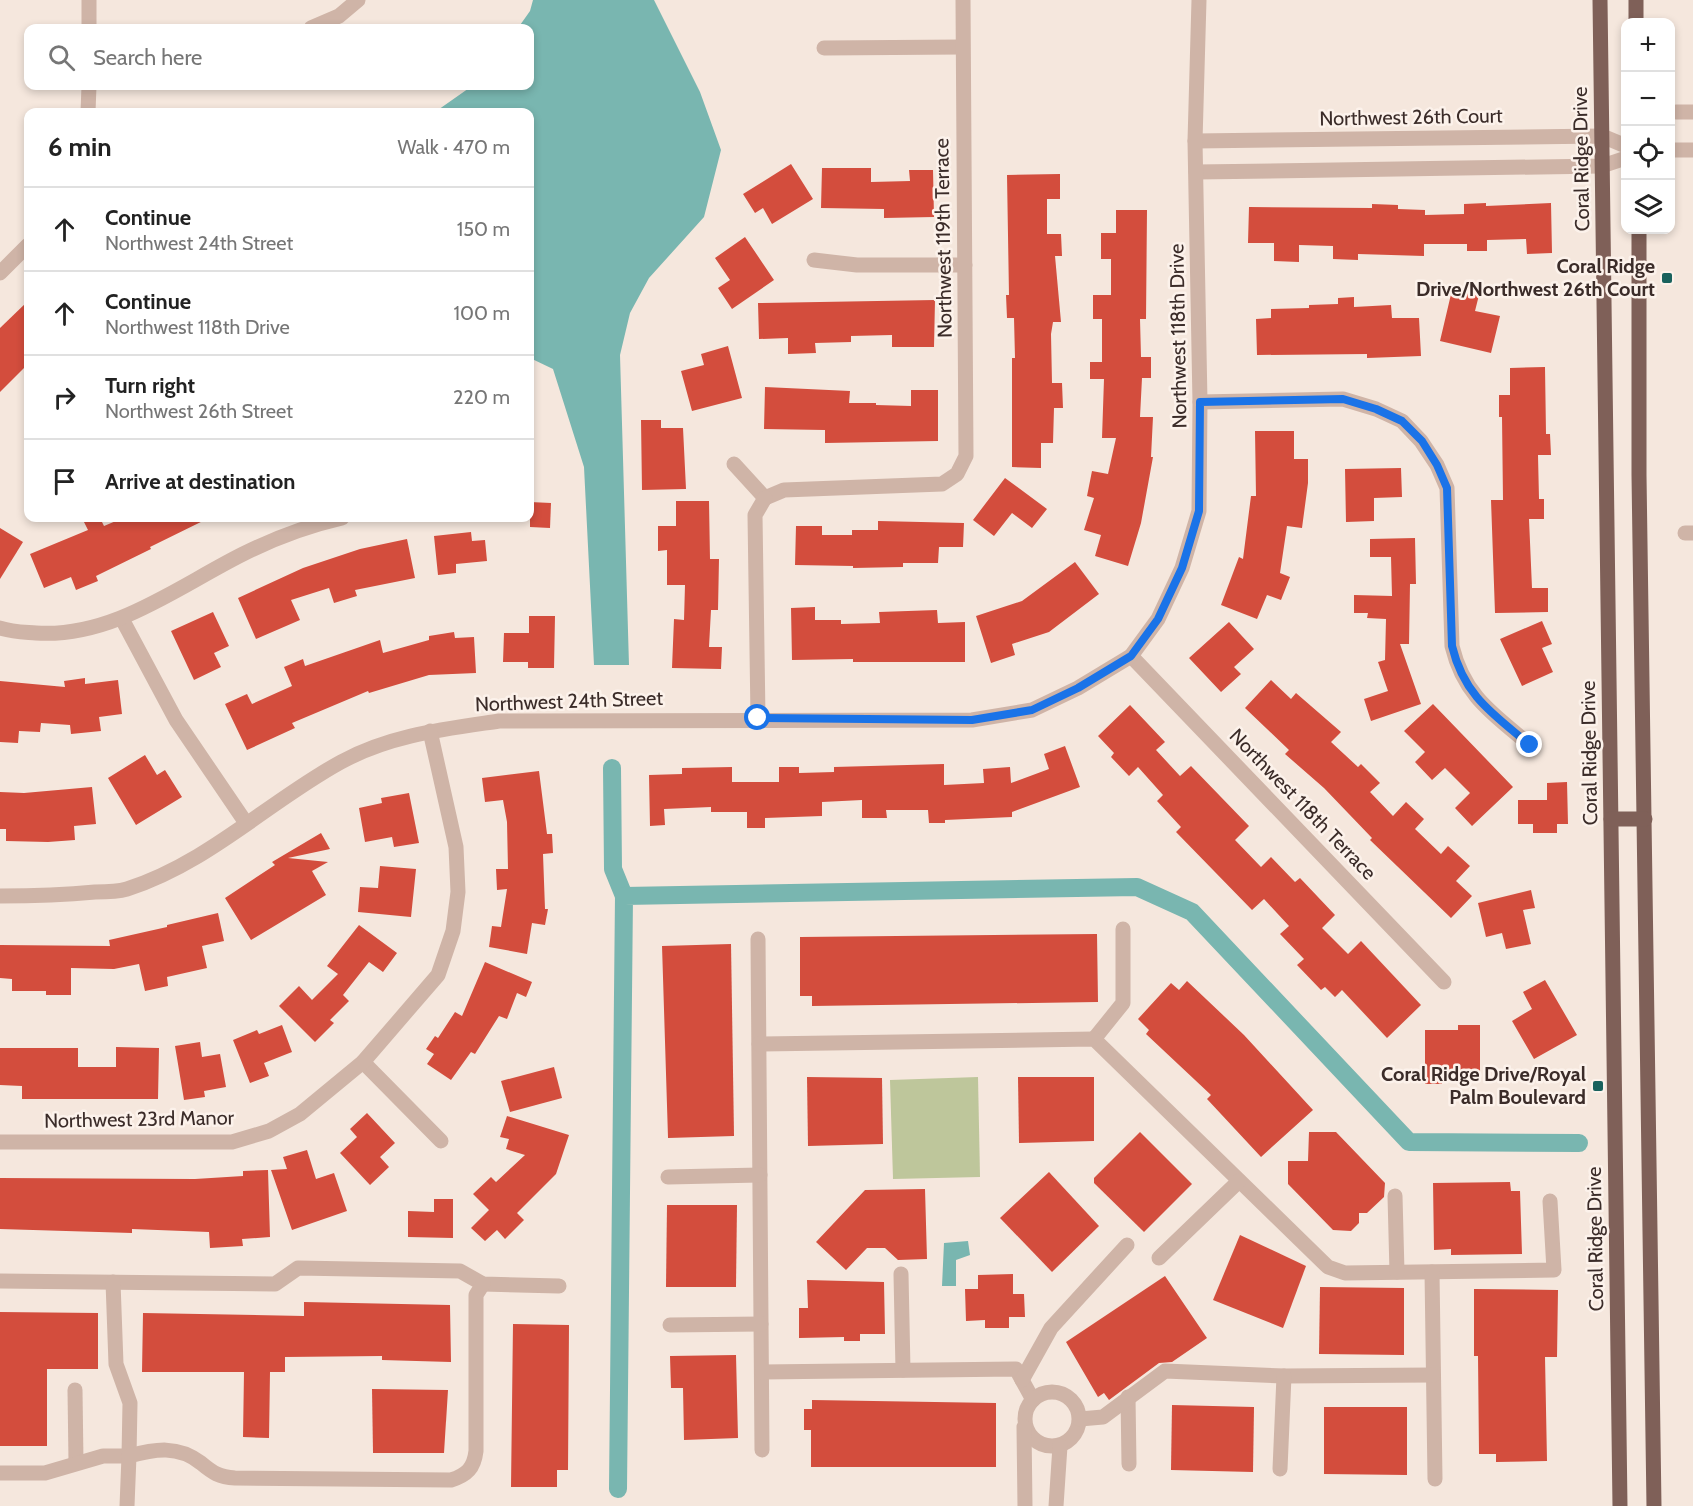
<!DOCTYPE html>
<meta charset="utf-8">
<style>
:root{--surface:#fff;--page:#f6f6f6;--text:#222;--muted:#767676;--line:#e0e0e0}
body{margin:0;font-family:Cabin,sans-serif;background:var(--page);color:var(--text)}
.controls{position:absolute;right:18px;top:18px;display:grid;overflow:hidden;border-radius:12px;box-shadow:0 3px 9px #0003}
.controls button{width:54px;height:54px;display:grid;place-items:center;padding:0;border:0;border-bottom:2px solid var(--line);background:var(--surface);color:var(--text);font:30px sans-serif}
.stop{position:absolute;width:18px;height:18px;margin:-14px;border:4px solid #1a73e8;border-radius:50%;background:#fff}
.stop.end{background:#1a73e8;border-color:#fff;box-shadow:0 2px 6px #0008}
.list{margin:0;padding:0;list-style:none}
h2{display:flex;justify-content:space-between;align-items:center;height:78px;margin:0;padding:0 24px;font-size:26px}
h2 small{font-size:20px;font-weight:400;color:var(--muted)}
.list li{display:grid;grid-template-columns:39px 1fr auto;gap:18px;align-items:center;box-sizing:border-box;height:84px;padding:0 24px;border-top:2px solid var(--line)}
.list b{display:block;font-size:22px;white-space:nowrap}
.list p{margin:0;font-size:20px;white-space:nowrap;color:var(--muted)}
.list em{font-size:20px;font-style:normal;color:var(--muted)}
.icon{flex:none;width:33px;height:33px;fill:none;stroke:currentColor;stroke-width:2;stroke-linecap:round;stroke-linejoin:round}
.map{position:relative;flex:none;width:1693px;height:1506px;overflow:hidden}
.search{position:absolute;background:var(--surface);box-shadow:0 3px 9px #0003;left:24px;top:24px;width:510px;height:66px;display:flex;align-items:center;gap:15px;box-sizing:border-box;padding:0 21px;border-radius:12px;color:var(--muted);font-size:22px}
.panel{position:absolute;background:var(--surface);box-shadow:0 3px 9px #0003;left:24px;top:108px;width:510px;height:414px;border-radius:12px}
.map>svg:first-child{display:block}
</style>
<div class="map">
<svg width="1693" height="1506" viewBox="0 0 1693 1506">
<rect width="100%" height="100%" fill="#f5e7dd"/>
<!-- green -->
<polygon fill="#bec69b" points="978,1077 980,1177 893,1179 890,1080"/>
<!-- water -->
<g fill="#79b6b0">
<polygon points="533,0 654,0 700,92 721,150 704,217 649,278 630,313 620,355 629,665 594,665 584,467 553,369 530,358 530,112 435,112 472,86 530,86 530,28 518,28 530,11"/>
<polygon points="968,1241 970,1255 956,1260 956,1286 942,1286 944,1243"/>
</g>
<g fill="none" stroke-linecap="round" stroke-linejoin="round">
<!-- canal -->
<g stroke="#79b6b0" stroke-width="18">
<polyline points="612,768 613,869 624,896"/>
<polyline points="618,1489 624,896 1137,887 1192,912 1409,1142 1579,1143"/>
</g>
</g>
<!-- building -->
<g fill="#d34d3d">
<polygon points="791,164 813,199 772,224 763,208 755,213 743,194"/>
<polygon points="822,168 871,168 871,182 910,181 909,170 933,170 934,217 884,218 884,209 821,208"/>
<polygon points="1060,174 1060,199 1047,199 1047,234 1061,234 1062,256 1055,256 1061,322 1053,322 1051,334 1052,383 1062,383 1063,408 1054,408 1053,443 1041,443 1041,468 1012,467 1012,358 1015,358 1014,318 1007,318 1006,295 1009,295 1007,175"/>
<polygon points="1486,203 1486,206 1551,203 1552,253 1527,254 1526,239 1487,240 1487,251 1467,251 1467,244 1424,244 1424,256 1358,254 1358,260 1333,259 1333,246 1299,245 1299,262 1274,261 1274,243 1248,243 1249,207 1372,208 1372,204 1398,205 1398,209 1425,210 1425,215 1464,214 1464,204"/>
<polygon points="1116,210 1147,210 1146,319 1140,319 1141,357 1151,357 1151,378 1142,378 1140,417 1153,417 1151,457 1153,457 1141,523 1128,566 1095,556 1101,535 1084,530 1094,498 1087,496 1092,471 1108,474 1116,438 1102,438 1104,379 1090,379 1090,362 1102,362 1102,319 1093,319 1093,295 1111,295 1111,259 1101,259 1101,233 1116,233"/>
<polygon points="745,237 774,280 732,309 718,288 730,280 715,258"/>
<polygon points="1452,290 1479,295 1475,311 1500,316 1491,353 1440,341"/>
<polygon points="1354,297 1354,307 1391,305 1392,318 1419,318 1421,356 1367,358 1367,354 1257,355 1256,319 1271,318 1271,309 1309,308 1309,305 1338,304 1338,298"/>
<polygon points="935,300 934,347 892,347 892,335 851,336 851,342 815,343 816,353 788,354 788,338 759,339 758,303"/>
<polygon points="28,301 28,364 0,392 0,328"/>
<polygon points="728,346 742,398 692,411 681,371 704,365 701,354"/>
<polygon points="1545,367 1546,434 1550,434 1551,455 1538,455 1539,499 1544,499 1544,519 1529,519 1532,588 1548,588 1548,612 1495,613 1491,500 1503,500 1502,417 1499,417 1499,395 1510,395 1510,368"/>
<polygon points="765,387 850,391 849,403 876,403 876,405 911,406 911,390 938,390 938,441 825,443 825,430 764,429"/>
<polygon points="641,420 661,420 661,428 683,428 686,489 642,490"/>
<polygon points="1255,431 1294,431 1294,459 1308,459 1308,483 1302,528 1287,526 1280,573 1290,577 1281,600 1267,595 1257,619 1221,605 1239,557 1243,559 1251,496 1256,496"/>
<polygon points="1401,468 1402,497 1374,498 1374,521 1346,522 1345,469"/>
<polygon points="1005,478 1047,509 1032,528 1012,513 994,536 973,520"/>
<polygon points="676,501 709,501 710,559 719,559 718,610 711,610 709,647 722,647 721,669 672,668 674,619 684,620 685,585 667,585 667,550 658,551 658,526 676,526"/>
<polygon points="530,502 551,503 550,528 530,527"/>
<polygon points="82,518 100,518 104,526 123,518 209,518 150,547 151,549 96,576 98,581 76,590 71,577 44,588 30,554 88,530"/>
<polygon points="878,521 964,523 963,547 939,547 938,563 903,563 903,567 853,568 853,566 795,565 796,526 822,526 822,535 852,535 852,530 878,530"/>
<polygon points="0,528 23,542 0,579"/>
<polygon points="471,532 472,541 485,540 487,561 456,564 456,573 438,575 434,536"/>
<polygon points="1415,538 1416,584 1410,584 1409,644 1400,644 1421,704 1371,721 1364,699 1388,691 1378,662 1385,660 1386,619 1367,618 1368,613 1354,613 1354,595 1392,596 1391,557 1370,557 1370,539"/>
<polygon points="407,539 415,578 355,590 357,596 334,603 329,588 291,600 300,620 256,639 238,598 303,568 360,549"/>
<polygon points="1075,562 1099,594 1049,632 1012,644 1015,655 991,663 976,616 1022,601"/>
<polygon points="815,607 815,620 841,620 841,624 880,623 879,612 937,610 938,623 965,622 965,662 853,662 853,659 792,660 791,608"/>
<polygon points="213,612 229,646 214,653 221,667 194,680 171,631"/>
<polygon points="529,616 555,616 554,668 528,668 528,662 503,662 504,633 529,633"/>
<polygon points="1542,621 1552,644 1542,648 1553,672 1522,686 1500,639"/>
<polygon points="1229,622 1254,649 1234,667 1241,674 1221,692 1189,658"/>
<polygon points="454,632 455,638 474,637 476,673 429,675 369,693 368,691 292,723 295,728 247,750 225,704 247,694 252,704 292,686 284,667 303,659 305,666 380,640 383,653 429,640 429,636"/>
<polygon points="85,678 85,684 118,680 122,714 99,717 101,731 71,734 70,725 41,723 40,732 19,731 18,743 0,742 0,681 65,687 64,681"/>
<polygon points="1271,680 1291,699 1296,693 1341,732 1331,742 1358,767 1361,764 1380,783 1370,792 1393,816 1406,802 1424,819 1415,829 1441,854 1448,846 1470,866 1456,881 1472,896 1451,918 1370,840 1372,838 1324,788 1285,754 1289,750 1245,708"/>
<polygon points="1433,704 1513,787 1472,826 1455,808 1470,793 1445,768 1432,780 1415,762 1425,752 1404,731"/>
<polygon points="1130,705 1165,742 1156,750 1180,776 1191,766 1249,826 1235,840 1261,867 1271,857 1295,882 1300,878 1335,915 1322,928 1348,954 1361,941 1421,1005 1387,1038 1342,990 1335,997 1325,987 1321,990 1297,965 1304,959 1280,934 1289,926 1264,899 1252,910 1176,832 1181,827 1157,801 1163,795 1138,767 1129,776 1111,757 1114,753 1098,736"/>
<polygon points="1065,746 1080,787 1012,812 1012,817 945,820 945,823 929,823 928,810 886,810 887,818 862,818 862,800 822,802 822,816 765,818 765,828 747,828 747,812 711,812 711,807 664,809 665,825 650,826 649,775 682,774 682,768 732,767 732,782 779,782 779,767 799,767 799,773 834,772 834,767 944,764 944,785 984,783 983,769 1010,767 1011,783 1049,769 1044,754"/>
<polygon points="145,755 157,775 165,770 182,797 136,825 108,778"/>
<polygon points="539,771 547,834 552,834 553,853 543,854 545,909 548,909 545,925 532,923 527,954 489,947 492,926 501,927 507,889 497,890 496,869 508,869 507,822 503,800 485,802 482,778"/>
<polygon points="1567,782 1568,824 1557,824 1557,833 1533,833 1533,824 1518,824 1518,800 1547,800 1547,783"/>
<polygon points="92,787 96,824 74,826 75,840 48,842 6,841 6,829 0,829 0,792 24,793"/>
<polygon points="409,793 419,843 394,847 392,837 365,842 359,808 382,803 381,798"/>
<polygon points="321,833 330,849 288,858 328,862 312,871 326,895 251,940 225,898 275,865 272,862"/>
<polygon points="380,866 416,869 411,917 358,912 360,887 378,888"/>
<polygon points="1531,890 1535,908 1523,910 1531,944 1506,949 1502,933 1486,937 1478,903"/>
<polygon points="218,913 224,941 202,946 207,968 167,977 168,986 145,991 139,964 114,969 71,968 71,995 46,995 46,991 12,991 12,979 0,978 0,945 110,946 109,940 167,927 167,925"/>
<polygon points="359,925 397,953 383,972 369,962 343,995 349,1001 330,1020 334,1023 315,1042 279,1006 299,986 312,1000 338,974 327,966"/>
<polygon points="1097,934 1098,1002 812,1006 812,996 800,996 800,937"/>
<polygon points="731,944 734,1136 668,1138 662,946"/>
<polygon points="485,962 532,982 526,997 517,993 507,1019 499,1016 475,1054 471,1052 451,1080 427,1064 434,1054 426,1049 435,1036 438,1038 455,1012 462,1016"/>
<polygon points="1545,980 1577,1035 1534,1059 1512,1021 1532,1009 1523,992"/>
<polygon points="1187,981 1244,1035 1313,1110 1261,1157 1207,1099 1211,1095 1146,1034 1149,1030 1138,1019 1171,983 1179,990"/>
<polygon points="282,1025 292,1052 264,1063 269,1076 250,1083 233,1040 257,1030 259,1034"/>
<polygon points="1458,1025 1480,1025 1480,1074 1442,1074 1442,1084 1425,1084 1425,1030 1458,1030"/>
<polygon points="200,1042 202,1057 220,1054 226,1087 204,1091 205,1097 184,1100 175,1046"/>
<polygon points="116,1047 159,1048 158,1099 22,1099 22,1086 0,1085 0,1048 78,1048 78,1067 116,1067"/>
<polygon points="554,1067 562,1098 510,1112 501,1081"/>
<polygon points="807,1077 882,1078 883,1144 808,1146"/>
<polygon points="1018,1077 1094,1077 1094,1141 1019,1143"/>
<polygon points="367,1113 395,1143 380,1157 389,1167 370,1185 340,1153 357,1137 350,1129"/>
<polygon points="507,1116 569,1135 556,1174 517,1213 524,1220 505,1239 497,1230 485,1241 471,1228 489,1210 473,1194 491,1177 496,1182 525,1155 506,1149 509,1139 500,1137"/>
<polygon points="1140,1132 1192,1184 1144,1232 1094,1183 1094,1178"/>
<polygon points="1309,1132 1336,1132 1385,1183 1384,1197 1367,1213 1359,1213 1359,1223 1351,1231 1333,1230 1288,1184 1288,1161 1308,1161"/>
<polygon points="307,1150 316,1179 334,1173 347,1211 292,1230 271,1170 287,1169 283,1157"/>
<polygon points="268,1170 270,1237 242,1239 243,1246 210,1248 209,1232 132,1229 132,1233 0,1229 0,1178 195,1179 243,1176 243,1171"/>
<polygon points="1049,1172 1099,1226 1052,1272 1000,1218"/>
<polygon points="1510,1182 1511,1191 1520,1191 1522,1254 1451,1255 1451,1249 1434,1250 1433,1183"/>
<polygon points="925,1189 927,1259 898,1260 885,1248 867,1248 846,1270 816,1242 865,1190"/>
<polygon points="434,1199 453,1199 453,1238 408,1237 408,1211 434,1212"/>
<polygon points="667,1205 737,1205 736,1287 666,1287"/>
<polygon points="1240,1235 1306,1266 1283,1328 1213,1300"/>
<polygon points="1013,1274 1013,1294 1024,1294 1025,1317 1009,1317 1009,1328 985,1328 985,1320 966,1321 965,1289 978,1289 978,1275"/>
<polygon points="1165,1276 1207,1338 1172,1362 1159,1363 1109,1400 1104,1393 1098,1397 1066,1342"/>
<polygon points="807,1280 884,1282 885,1334 860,1334 860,1341 844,1341 844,1337 799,1338 799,1308 808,1308"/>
<polygon points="1320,1287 1404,1288 1404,1355 1319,1354"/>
<polygon points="1474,1289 1558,1290 1557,1357 1545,1357 1547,1461 1496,1462 1496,1454 1479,1454 1478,1356 1474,1356"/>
<polygon points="304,1302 450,1305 451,1362 382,1360 382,1356 285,1357 285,1372 270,1372 269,1438 243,1437 244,1372 142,1372 143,1313 304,1316"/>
<polygon points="0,1312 98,1313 98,1369 47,1369 47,1446 0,1446"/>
<polygon points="513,1324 569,1325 568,1470 557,1470 557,1487 511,1487"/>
<polygon points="736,1355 738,1438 684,1440 683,1388 671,1388 670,1356"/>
<polygon points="372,1389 448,1390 444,1453 373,1453"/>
<polygon points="812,1400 996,1403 996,1467 811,1467 811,1430 804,1430 804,1409 812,1409"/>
<polygon points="1172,1405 1254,1407 1253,1472 1171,1470"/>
<polygon points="1324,1407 1407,1407 1407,1475 1324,1474"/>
</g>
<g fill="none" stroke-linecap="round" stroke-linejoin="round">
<!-- minor -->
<g stroke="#cfb4a7" stroke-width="15">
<polyline points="89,0 89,28"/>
<polyline points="311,28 339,16 358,0"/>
<polyline points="824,48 962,47"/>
<polyline points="88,112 89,86"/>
<polyline points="1676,112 1693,112"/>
<polyline points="1195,141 1602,136 1626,146"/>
<polyline points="1670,150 1693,150"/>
<polyline points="1196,172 1602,166 1626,158"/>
<polyline points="814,260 857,265 965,265"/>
<polyline points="0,273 28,245"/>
<path d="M 1200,402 L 1343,399 L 1376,409 L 1402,421 L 1421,441 L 1437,465 L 1447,488 L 1452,646 C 1464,696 1493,714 1530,745"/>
<polyline points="734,464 765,498"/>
<polyline points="765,498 784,490 942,484 957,474 966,456 963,0"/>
<polyline points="1685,533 1693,533"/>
<polyline points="122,619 176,720 246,823"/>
<path d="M 0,628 C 12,632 24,632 36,633 C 113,638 177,587 243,554 C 275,538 307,526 342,518"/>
<polyline points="1131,656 1444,982"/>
<polyline points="758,718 755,515 765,498"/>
<path d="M 0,896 C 32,896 64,895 95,892 C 106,892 117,892 127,889 C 208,863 268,802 341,762 C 390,735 445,729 499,721 L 972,720 L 1032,710 L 1078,688 L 1131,656 L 1158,619 L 1182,568 L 1199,511 L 1200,402 L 1195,141 L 1199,0"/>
<polyline points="758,939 762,1450"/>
<polyline points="1094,1039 1123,1003 1123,929"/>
<polyline points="759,1044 1094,1039 1328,1267 1345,1273 1554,1270 1550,1201"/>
<polyline points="363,1062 441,1141"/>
<polyline points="0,1142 232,1142 269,1131 300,1114 363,1062 438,975 453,931 458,892 456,847 430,731"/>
<polyline points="668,1177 760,1175"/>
<polyline points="1395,1196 1397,1272"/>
<polyline points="1159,1258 1239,1181"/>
<polyline points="1432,1272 1435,1479"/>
<polyline points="901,1274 903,1370"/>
<polyline points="0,1281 275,1284 298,1268 460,1271 483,1284 559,1286"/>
<polyline points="670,1325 761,1324"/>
<polyline points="762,1372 1016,1369 1033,1400"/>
<polyline points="1022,1380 1051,1328 1127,1245"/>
<polyline points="75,1390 76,1462"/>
<circle cx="1052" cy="1419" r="27"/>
<polyline points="1128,1397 1129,1464"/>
<polyline points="1080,1419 1103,1417 1165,1371 1284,1376 1433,1375"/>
<polyline points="1024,1427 1025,1506"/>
<polyline points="1280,1469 1284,1376"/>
<polyline points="0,1473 45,1473 103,1456 129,1456 130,1403 116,1364 113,1282"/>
<path d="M 127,1506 L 129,1456 C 155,1449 178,1445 201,1463 C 213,1473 219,1477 235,1478 L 451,1480 C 467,1475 474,1468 476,1451 L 476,1295 L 483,1284"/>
<polyline points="1056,1506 1060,1446"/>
</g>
<!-- major -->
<g stroke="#7f6058" stroke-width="15">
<polyline points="1600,0 1620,1506"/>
<polyline points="1636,0 1636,22"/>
<polyline points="1639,230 1639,475 1654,1506"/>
<polyline points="1611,819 1645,819"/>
</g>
</g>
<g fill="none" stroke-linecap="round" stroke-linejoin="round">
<!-- route -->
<path stroke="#1a73e8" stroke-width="8" d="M 758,718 L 972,720 L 1032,710 L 1078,688 L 1131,656 L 1158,619 L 1182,568 L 1199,511 L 1200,402 L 1343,399 L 1376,409 L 1402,421 L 1422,441 L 1437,465 L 1447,488 L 1452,646 C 1464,696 1493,714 1530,745"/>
</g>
<!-- markers -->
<g fill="#19625d" stroke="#fcf2eb" stroke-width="2">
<rect x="1661" y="272" width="12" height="12" rx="3"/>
<rect x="1592" y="1080" width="12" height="12" rx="3"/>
</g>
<g text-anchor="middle" stroke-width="5" stroke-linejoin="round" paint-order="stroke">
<!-- street labels -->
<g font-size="20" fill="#3b2c29" stroke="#fcf2eb">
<text transform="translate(1411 117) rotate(-1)" y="7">Northwest 26th Court</text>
<text transform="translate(1581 159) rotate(-91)" y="7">Coral Ridge Drive</text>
<text transform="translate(943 238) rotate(-91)" y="7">Northwest 119th Terrace</text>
<text transform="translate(1178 336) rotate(-91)" y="7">Northwest 118th Drive</text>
<text transform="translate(569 701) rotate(-2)" y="7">Northwest 24th Street</text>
<text transform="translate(1589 753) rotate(-91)" y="7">Coral Ridge Drive</text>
<text transform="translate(1303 804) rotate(46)" y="7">Northwest 118th Terrace</text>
<text transform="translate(139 1119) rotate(-1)" y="7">Northwest 23rd Manor</text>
<text transform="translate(1595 1239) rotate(-91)" y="7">Coral Ridge Drive</text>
</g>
<!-- poi labels -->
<g font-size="20" font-weight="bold" fill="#3b2c29" stroke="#fcf2eb" text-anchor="end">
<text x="1655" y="273">Coral Ridge<tspan x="1655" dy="23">Drive/Northwest 26th Court</tspan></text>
<text x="1586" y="1081">Coral Ridge Drive/Royal<tspan x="1586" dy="23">Palm Boulevard</tspan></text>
</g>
</g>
</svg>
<div class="controls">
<button>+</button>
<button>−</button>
<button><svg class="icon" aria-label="locate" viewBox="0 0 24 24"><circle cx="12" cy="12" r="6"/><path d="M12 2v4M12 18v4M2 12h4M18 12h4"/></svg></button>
<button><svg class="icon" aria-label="layers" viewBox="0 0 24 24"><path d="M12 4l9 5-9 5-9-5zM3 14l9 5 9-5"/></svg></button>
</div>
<div class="stop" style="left:758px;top:718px"></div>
<div class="stop end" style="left:1530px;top:745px"></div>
<div class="search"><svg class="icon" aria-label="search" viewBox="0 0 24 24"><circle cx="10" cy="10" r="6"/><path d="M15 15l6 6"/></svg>Search here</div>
<section class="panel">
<h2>6 min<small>Walk · 470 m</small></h2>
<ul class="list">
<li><svg class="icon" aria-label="ahead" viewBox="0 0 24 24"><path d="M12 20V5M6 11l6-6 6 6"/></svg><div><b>Continue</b><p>Northwest 24th Street</p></div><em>150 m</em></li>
<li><svg class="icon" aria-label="ahead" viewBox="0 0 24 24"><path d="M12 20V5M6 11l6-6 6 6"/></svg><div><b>Continue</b><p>Northwest 118th Drive</p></div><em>100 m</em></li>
<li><svg class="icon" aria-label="right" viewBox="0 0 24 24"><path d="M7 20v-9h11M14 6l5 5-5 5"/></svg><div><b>Turn right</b><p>Northwest 26th Street</p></div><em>220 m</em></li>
<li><svg class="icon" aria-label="arrive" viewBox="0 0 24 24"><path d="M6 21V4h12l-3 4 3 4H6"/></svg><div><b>Arrive at destination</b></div></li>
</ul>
</section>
</div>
